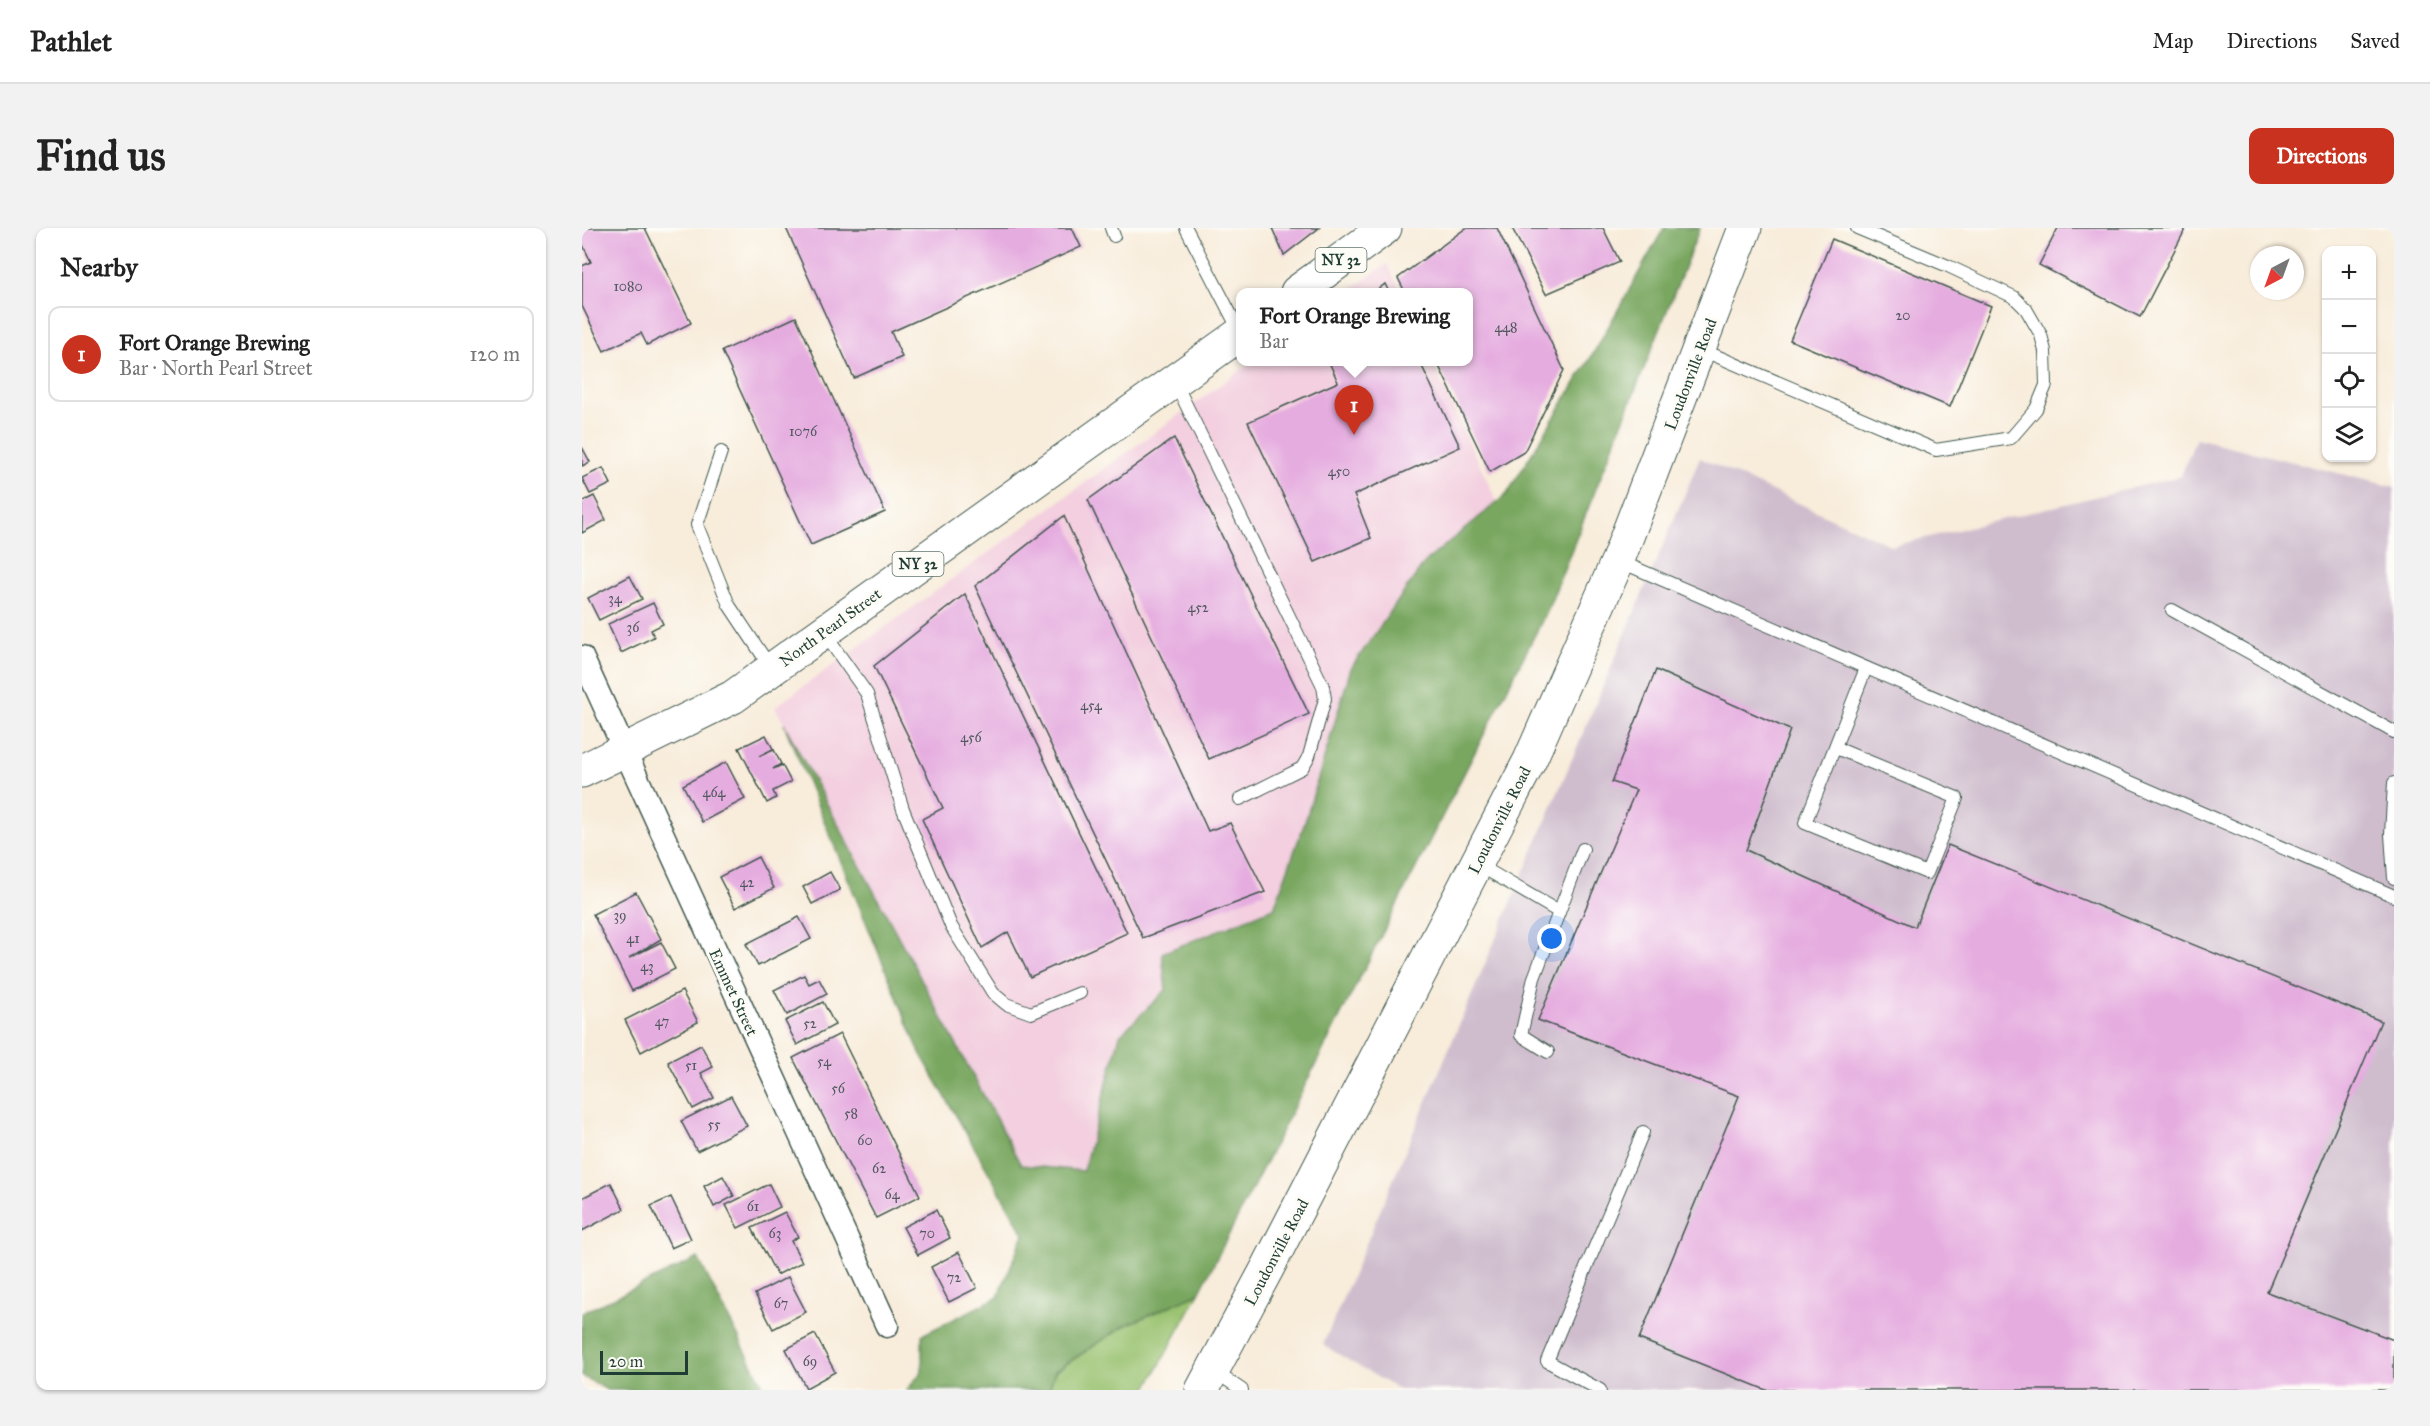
<!DOCTYPE html>
<meta charset="utf-8">
<style>
:root{--surface:#fff;--page:#f2f2f2;--text:#222;--muted:#767676;--line:#e0e0e0;--accent:#c8321e}
body{margin:0;font-family:"IM FELL Great Primer",serif;background:var(--page);color:var(--text)}
.controls{position:absolute;right:18px;top:18px;display:grid;overflow:hidden;border-radius:12px;box-shadow:0 2px 4px #0004}
.controls button{width:54px;height:54px;display:grid;place-items:center;padding:0;border:0;border-bottom:2px solid var(--line);background:var(--surface);color:var(--text);font:30px sans-serif}
.compass{position:absolute;left:1668px;top:18px;width:54px;height:54px;border-radius:50%;background:var(--surface);box-shadow:0 2px 4px #0004;rotate:221deg}
.scale{position:absolute;left:18px;bottom:15px;width:88px;box-sizing:border-box;padding-left:6px;border:3px solid #1f3d34;border-top:0;font-size:16px;line-height:21px;white-space:nowrap;color:#1f3d34;-webkit-text-stroke:4px #fdfcf7;paint-order:stroke}
.you{position:absolute;left:970px;top:711px;width:21px;height:21px;margin:-15px;border:4px solid #fff;border-radius:50%;background:#1a73e8;box-shadow:0 0 0 9px #1a73e833}
.badge{display:grid;place-items:center;width:39px;height:39px;border-radius:50%;background:var(--accent);color:#fff;font-size:20px;font-weight:700}
.pin{position:absolute;translate:-50% -50px;filter:drop-shadow(0 2px 3px #0008)}
.pin::after{content:'';position:absolute;top:32px;width:21px;height:18px;background:inherit;clip-path:polygon(0 0,100% 0,50% 100%)}
.popup{position:absolute;left:654px;top:60px;width:237px;height:78px;box-sizing:border-box;display:grid;place-content:center;border-radius:12px;background:var(--surface);filter:drop-shadow(0 2px 4px #0005);font-size:20px;white-space:nowrap;color:var(--muted)}
.popup b{font-size:22px;color:var(--text)}
.popup::after{content:'';position:absolute;left:50%;top:100%;margin-left:-12px;border:12px solid transparent;border-top-color:var(--surface)}
.list{margin:0;padding:0;list-style:none}
h2{display:flex;justify-content:space-between;align-items:center;height:78px;margin:0;padding:0 24px;font-size:26px}
h2 small{font-size:20px;font-weight:400;color:var(--muted)}
.list li{display:grid;grid-template-columns:39px 1fr auto;gap:18px;align-items:center;box-sizing:border-box;height:96px;margin:0 12px 12px;padding:0 12px;border:2px solid var(--line);border-radius:12px}
.list b{display:block;font-size:22px;white-space:nowrap}
.list p{margin:0;font-size:20px;white-space:nowrap;color:var(--muted)}
.list em{font-size:20px;font-style:normal;color:var(--muted)}
.icon{flex:none;width:33px;height:33px;fill:none;stroke:currentColor;stroke-width:2;stroke-linecap:round;stroke-linejoin:round}
.map{position:relative;flex:none;width:1812px;height:1162px;overflow:hidden;border-radius:12px}
header{display:flex;align-items:center;gap:36px;box-sizing:border-box;height:84px;padding:0 30px;background:var(--surface);border-bottom:2px solid var(--line)}
header strong{font-size:28px}
nav{display:flex;gap:33px;margin-inline-start:auto;font-size:21px}
.intro{display:flex;align-items:center;justify-content:space-between;box-sizing:border-box;height:144px;padding:0 36px}
h1{margin:0;font-size:42px}
.button{padding:15px 27px;border-radius:12px;background:var(--accent);color:#fff;font-size:21px;font-weight:700}
main{display:flex;gap:36px;padding:0 36px}
aside{flex:1;background:var(--surface);border-radius:12px;box-shadow:0 2px 4px #0004}
.map>svg:first-child{display:block}
</style>
<header>
<strong>Pathlet</strong>
<nav><a>Map</a><a>Directions</a><a>Saved</a></nav>
</header>
<div class="intro"><h1>Find us</h1><a class="button">Directions</a></div>
<main>
<aside>
<h2>Nearby<small></small></h2>
<ul class="list">
<li><span class="badge">1</span><div><b>Fort Orange Brewing</b><p>Bar · North Pearl Street</p></div><em>120 m</em></li>
</ul>
</aside>
<div class="map">
<svg width="1812" height="1162" viewBox="0 0 1812 1162">
<rect width="100%" height="100%" fill="#fdfcf7"/>
<filter id="ink" filterUnits="userSpaceOnUse"><feTurbulence type="fractalNoise" baseFrequency=".0167" numOctaves="2"/><feDisplacementMap in="SourceGraphic" scale="12" xChannelSelector="R" yChannelSelector="G"/><feConvolveMatrix kernelMatrix="1 2 1 2 8 2 1 2 1" color-interpolation-filters="sRGB"/></filter>
<filter id="wash" filterUnits="userSpaceOnUse"><feTurbulence type="fractalNoise" baseFrequency=".008" numOctaves="4" result="noise"/><feDisplacementMap in="SourceGraphic" scale="24" xChannelSelector="R" yChannelSelector="G"/><feGaussianBlur stdDeviation="1.35" result="paint"/><feColorMatrix in="noise" values="0 0 0 0 0 0 0 0 0 0 0 0 0 0 0 0 0 1.4 0 .05"/><feComposite in="paint" operator="in"/></filter>
<g filter="url(#wash)">
<rect width="100%" height="100%" fill="#f8ecda"/>
<!-- built -->
<g fill="#f3cfdf">
<polygon points="805,36 819,64 765,64"/>
<polygon points="670,134 850,134 915,274 843,334 723,594 692,680 580,725 584,762 538,807 501,943 439,937 193,479"/>
</g>
<!-- industrial -->
<polygon fill="#cfbdce" points="1614,210 1812,259 1812,1162 817,1162 741,1117 1118,230 1310,318 1599,248"/>
<!-- green -->
<polygon fill="#97c16d" stroke="#5b7f50" stroke-width="1.5" points="617,1065 564,1162 467,1162 473,1144 542,1098"/>
<!-- forest -->
<g fill="#79a760" stroke="#4c724a" stroke-width="1.5">
<polygon points="1082,0 1118,0 966,381 617,1065 542,1098 473,1143 467,1162 325,1162 340,1143 340,1107 416,1069 442,1006 338,825 202,496 439,937 501,943 538,807 584,762 580,725 692,680 723,594 769,440 843,334 925,266 1011,126"/>
<polygon points="116,1030 182,1159 188,1162 25,1162 0,1148 0,1085"/>
</g>
<g id="blocks">
<!-- building -->
<g fill="#e5acdf">
<polygon points="0,0 63,0 109,95 65,117 59,105 22,123 0,78 0,38 9,34 0,15"/>
<polygon points="204,0 490,0 499,19 309,104 320,129 272,150"/>
<polygon points="690,0 737,0 702,27"/>
<polygon points="884,0 915,0 982,142 942,224 908,244 855,134 886,134 886,64 823,64 816,50"/>
<polygon points="930,0 1021,0 1038,34 964,66"/>
<polygon points="1476,0 1604,0 1558,89 1457,37"/>
<polygon points="1250,11 1409,78 1368,179 1208,112"/>
<polygon points="803,56 807,64 793,64"/>
<polygon points="214,89 303,284 229,317 140,123"/>
<polygon points="747,134 838,134 878,219 772,267 789,310 733,334 666,194 756,154"/>
<polygon points="592,210 727,486 627,531 506,272"/>
<polygon points="0,219 8,234 0,238"/>
<polygon points="21,240 29,256 8,266 0,250"/>
<polygon points="12,268 24,292 0,305 0,274"/>
<polygon points="482,288 626,603 648,595 683,664 561,710 393,358"/>
<polygon points="48,348 60,371 17,392 6,370"/>
<polygon points="383,366 545,705 448,749 426,704 400,720 340,591 361,580 292,438"/>
<polygon points="71,375 81,396 69,402 72,409 39,425 26,396"/>
<polygon points="1074,442 1208,502 1164,622 1333,699 1366,617 1799,793 1685,1064 1812,1112 1812,1162 1184,1162 1057,1111 1157,868 956,792 1054,562 1030,554"/>
<polygon points="184,507 191,521 177,528 192,522 199,536 191,541 200,537 209,554 191,563 194,570 185,575 157,520"/>
<polygon points="144,534 163,571 120,594 101,557"/>
<polygon points="176,629 192,660 153,680 137,649"/>
<polygon points="248,644 258,662 230,676 221,659"/>
<polygon points="54,664 79,711 47,730 79,714 93,741 50,763 11,686"/>
<polygon points="217,689 229,711 176,738 164,716"/>
<polygon points="222,747 227,756 237,751 245,766 205,787 192,762"/>
<polygon points="100,763 116,794 59,824 43,792"/>
<polygon points="241,774 253,797 215,817 203,793"/>
<polygon points="258,806 338,968 294,990 211,830"/>
<polygon points="119,817 131,839 119,845 132,870 111,881 86,834"/>
<polygon points="149,868 165,898 115,923 99,893"/>
<polygon points="141,948 152,968 132,979 122,958"/>
<polygon points="29,955 42,981 0,1003 0,970"/>
<polygon points="187,956 198,979 156,1000 144,977"/>
<polygon points="89,969 109,1011 89,1020 69,978"/>
<polygon points="354,982 368,1010 336,1027 321,999"/>
<polygon points="203,984 216,1009 209,1013 220,1034 195,1047 170,1000"/>
<polygon points="377,1024 395,1060 367,1074 349,1039"/>
<polygon points="206,1049 224,1084 191,1101 173,1066"/>
<polygon points="233,1106 253,1144 224,1160 204,1121"/>
</g>
</g>
</g>
<g filter="url(#ink)">
<use href="#blocks" fill-opacity="0" stroke="#40574d" stroke-width="1.5"/>
<g fill="none" stroke-linecap="round" stroke-linejoin="round">
<!-- service casing -->
<g stroke="#40574d" stroke-width="14">
<g id="service">
<polyline points="529,0 532,8"/>
<polyline points="604,0 658,104"/>
<polyline points="1118,121 1354,222 1429,210 1454,181 1464,157 1463,123 1459,107 1444,81 1432,69 1366,38 1275,0"/>
<polyline points="593,154 741,458 743,471 727,528 720,540 658,571"/>
<polyline points="139,224 115,297 147,377 189,440"/>
<polyline points="1037,333 1812,668"/>
<polyline points="1590,382 1812,504"/>
<polyline points="242,405 285,466 321,581 369,698 411,765 424,776 449,785 498,765"/>
<polyline points="1254,520 1375,570 1345,645 1223,595 1284,440"/>
<polyline points="1812,555 1809,606 1812,650"/>
<polyline points="895,636 977,684"/>
<polyline points="966,824 939,807 952,750 1001,621"/>
<polyline points="632,1143 660,1162"/>
<polyline points="1018,1162 965,1133 1061,904"/>
</g>
</g>
<!-- minor casing -->
<g stroke="#40574d" stroke-width="25">
<polyline id="minor" points="0,429 305,1098"/>
</g>
<!-- secondary casing -->
<g stroke="#40574d" stroke-width="35">
<polyline id="secondary" points="620,1162 686,1039 948,532 1036,332 1163,0"/>
</g>
<!-- primary casing -->
<g stroke="#40574d" stroke-width="35">
<g id="primary">
<polyline points="715,64 803,0"/>
<polyline points="0,543 151,469 658,106"/>
</g>
</g>
<!-- service -->
<use href="#service" stroke="#fff" stroke-width="12"/>
<!-- minor -->
<use href="#minor" stroke="#fff" stroke-width="22"/>
<!-- secondary -->
<use href="#secondary" stroke="#fff" stroke-width="33"/>
<!-- primary -->
<use href="#primary" stroke="#fff" stroke-width="33"/>
</g>
</g>
<g text-anchor="middle" stroke-width="6" stroke-linejoin="round" paint-order="stroke">
<!-- number labels -->
<g font-size="14" fill="#50595f">
<text x="46" y="63">1080</text>
<text x="1321" y="92">20</text>
<text x="924" y="104">448</text>
<text x="221" y="208">1076</text>
<text x="757" y="248">450</text>
<text x="33" y="375">34</text>
<text x="616" y="384">452</text>
<text x="51" y="404">36</text>
<text x="509" y="482">454</text>
<text x="389" y="514">456</text>
<text x="132" y="569">464</text>
<text x="165" y="659">42</text>
<text x="38" y="692">39</text>
<text x="51" y="715">41</text>
<text x="65" y="743">43</text>
<text x="80" y="798">47</text>
<text x="228" y="800">52</text>
<text x="242" y="838">54</text>
<text x="109" y="842">51</text>
<text x="256" y="865">56</text>
<text x="269" y="890">58</text>
<text x="132" y="901">55</text>
<text x="283" y="917">60</text>
<text x="297" y="945">62</text>
<text x="310" y="971">64</text>
<text x="171" y="983">61</text>
<text x="193" y="1010">63</text>
<text x="345" y="1010">70</text>
<text x="372" y="1054">72</text>
<text x="199" y="1080">67</text>
<text x="228" y="1138">69</text>
</g>
<!-- shield labels -->
<g fill="#fdfcf7" stroke="#62766e" stroke-width="1.5">
<rect x="733.5" y="20" width="51" height="24" rx="4.5"/>
<rect x="310.5" y="324" width="51" height="24" rx="4.5"/>
</g>
<g font-size="15" font-weight="bold" fill="#1f3d34">
<text x="759" y="37">NY 32</text>
<text x="336" y="341">NY 32</text>
</g>
<!-- street labels -->
<g font-size="16" fill="#1f3d34" stroke="#fdfcf7">
<text transform="translate(1108 146) rotate(-69)" y="6">Loudonville Road</text>
<text transform="translate(248 399) rotate(-36)" y="6">North Pearl Street</text>
<text transform="translate(917 592) rotate(-63)" y="6">Loudonville Road</text>
<text transform="translate(152 764) rotate(65)" y="6">Emmet Street</text>
<text transform="translate(694 1024) rotate(-62)" y="6">Loudonville Road</text>
</g>
</g>
</svg>
<div class="controls">
<button>+</button>
<button>−</button>
<button><svg class="icon" aria-label="locate" viewBox="0 0 24 24"><circle cx="12" cy="12" r="6"/><path d="M12 2v4M12 18v4M2 12h4M18 12h4"/></svg></button>
<button><svg class="icon" aria-label="layers" viewBox="0 0 24 24"><path d="M12 4l9 5-9 5-9-5zM3 14l9 5 9-5"/></svg></button>
</div>
<svg class="compass" viewBox="-18 -18 36 36"><path d="M0-13l5 13h-10z" fill="#e53935"/><path d="M0 13l5-13h-10z" fill="#767676"/></svg>
<div class="scale">20 m</div>
<div class="you"></div>
<div class="pin badge" style="left:772px;top:207px">1</div>
<div class="popup"><b>Fort Orange Brewing</b>Bar</div>
</div>
</main>
